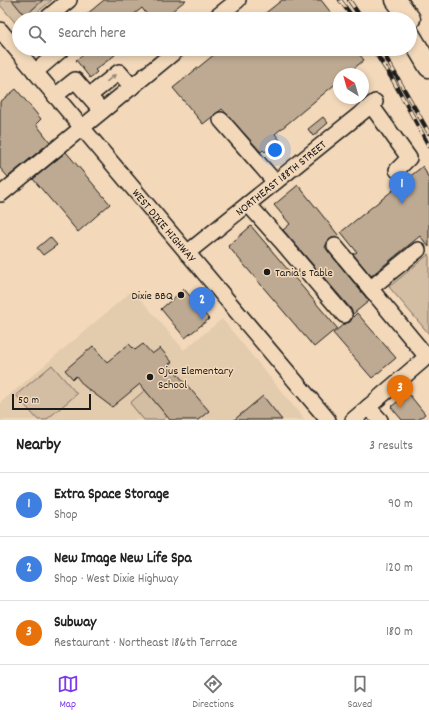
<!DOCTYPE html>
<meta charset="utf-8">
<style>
:root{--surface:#fff;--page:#f6f6f6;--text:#222;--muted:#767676;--line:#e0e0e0;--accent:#7c3aed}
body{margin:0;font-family:Dekko,sans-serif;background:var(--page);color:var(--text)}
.compass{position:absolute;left:333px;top:68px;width:36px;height:36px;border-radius:50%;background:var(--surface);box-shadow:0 2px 6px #0003;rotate:323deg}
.scale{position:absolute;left:12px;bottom:10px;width:79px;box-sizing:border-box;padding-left:4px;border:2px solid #1c1c1c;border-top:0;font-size:11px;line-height:14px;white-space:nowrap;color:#1c1c1c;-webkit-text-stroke:3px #f3d9ba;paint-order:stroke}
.you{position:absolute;left:275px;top:150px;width:14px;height:14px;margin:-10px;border:3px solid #fff;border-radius:50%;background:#1a73e8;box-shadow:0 0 0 6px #1a73e833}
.badge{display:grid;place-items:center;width:26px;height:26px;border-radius:50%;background:var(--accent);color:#fff;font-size:13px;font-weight:700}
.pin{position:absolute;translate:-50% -33px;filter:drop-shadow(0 1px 2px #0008)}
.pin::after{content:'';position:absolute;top:21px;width:14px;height:12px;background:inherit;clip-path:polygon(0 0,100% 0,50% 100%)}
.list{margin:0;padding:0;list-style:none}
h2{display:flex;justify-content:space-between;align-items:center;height:52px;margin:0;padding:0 16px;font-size:17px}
h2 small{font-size:13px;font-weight:400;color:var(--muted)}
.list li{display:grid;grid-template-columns:26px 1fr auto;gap:12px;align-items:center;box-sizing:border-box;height:64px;padding:0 16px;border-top:1px solid var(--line)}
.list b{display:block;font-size:15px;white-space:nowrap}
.list p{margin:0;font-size:13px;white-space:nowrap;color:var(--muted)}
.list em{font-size:13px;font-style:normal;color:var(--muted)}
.icon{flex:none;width:22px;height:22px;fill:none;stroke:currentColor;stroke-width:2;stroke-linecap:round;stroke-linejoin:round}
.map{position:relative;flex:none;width:429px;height:420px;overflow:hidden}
.search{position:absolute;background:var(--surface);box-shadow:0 2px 6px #0003;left:12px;right:12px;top:12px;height:44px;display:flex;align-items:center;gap:10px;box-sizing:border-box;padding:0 14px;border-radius:22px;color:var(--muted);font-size:15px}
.sheet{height:244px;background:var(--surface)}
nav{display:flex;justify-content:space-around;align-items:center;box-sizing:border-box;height:56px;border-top:1px solid var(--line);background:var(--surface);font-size:11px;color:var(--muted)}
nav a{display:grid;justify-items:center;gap:2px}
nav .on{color:var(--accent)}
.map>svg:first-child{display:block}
</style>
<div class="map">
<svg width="429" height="420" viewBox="0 0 429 420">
<rect width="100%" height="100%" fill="#f3d9ba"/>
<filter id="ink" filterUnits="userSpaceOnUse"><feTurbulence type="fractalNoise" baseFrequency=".025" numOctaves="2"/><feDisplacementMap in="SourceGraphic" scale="8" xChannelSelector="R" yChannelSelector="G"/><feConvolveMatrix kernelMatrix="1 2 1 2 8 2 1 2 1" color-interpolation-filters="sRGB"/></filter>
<g filter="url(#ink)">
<!-- built -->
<polygon fill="#e3cbae" points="133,290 184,350 222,319 305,420 0,420 0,403"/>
<!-- green -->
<g fill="#d3bda3" stroke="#786c60">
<polygon points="0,0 52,0 29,19 19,19 19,27 0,5"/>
<polygon points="429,254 429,334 389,287"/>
<polygon points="52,365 77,394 46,420 38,420 16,395"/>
<polygon points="145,390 167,416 163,420 144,420 130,403"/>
</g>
<!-- building -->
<g fill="#beaa92" stroke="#1c1c1c">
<polygon points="12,0 43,0 25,16"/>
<polygon points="104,0 186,0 162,19 150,19 142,8 128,19 81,19"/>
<polygon points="282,0 321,0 336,19 258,19"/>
<polygon points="76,49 111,49 115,55 95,70 97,72 90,78 76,60 82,56"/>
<polygon points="221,49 355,49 364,60 347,74 339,74 339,81 275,134 280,140 265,152 263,150 261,152 222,109 203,124 173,88"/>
<polygon points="16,89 41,119 36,124 50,142 8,177 0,168 0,102"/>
<polygon points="323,117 328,123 313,136 308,129"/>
<polygon points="66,152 110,204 78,232 33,179"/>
<polygon points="423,166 429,179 429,247 420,236 371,276 353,254 357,252 341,232"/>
<polygon points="298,185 339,236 330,239 327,243 325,247 328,251 369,301 353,314 351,309 283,230 290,224 274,205"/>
<polygon points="251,226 337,328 314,347 228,246"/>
<polygon points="50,237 57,245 43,255 37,248"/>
<polygon points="184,289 209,319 185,338 161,309"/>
<polygon points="357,313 396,358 372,378 333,333 344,324 350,322 353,317"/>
<polygon points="129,344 135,350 143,344 152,354 160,348 172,362 169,364 209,411 198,420 170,420 140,384 112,407 84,386 76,376 73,379 65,370 93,346 107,362"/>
<polygon points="408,393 425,414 418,420 402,420 391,407"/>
<polygon points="263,396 282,420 234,420"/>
</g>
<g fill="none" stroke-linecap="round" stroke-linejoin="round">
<!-- minor casing -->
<g stroke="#1c1c1c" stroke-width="18">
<g id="minor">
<polyline points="46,19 69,0"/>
<polyline points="214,19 238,0"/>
<path id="s1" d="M 0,30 L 328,420"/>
<polyline points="35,72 62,49"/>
<polyline points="55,96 75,80 102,111"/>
<polyline points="89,96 119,72 132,87"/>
<polyline points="371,105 409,158 397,170"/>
<polyline points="221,120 275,182"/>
<polyline points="1,194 178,49"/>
<polyline points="248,204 281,241 344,315"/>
<polyline points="335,246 427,357"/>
<path id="s2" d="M 187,253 L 375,102"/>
<polyline points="371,288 418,250"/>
<polyline points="368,407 380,420"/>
<polyline points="353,420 429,355"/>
</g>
</g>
<!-- major casing -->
<g stroke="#1c1c1c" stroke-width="23">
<g id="major">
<polyline points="396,0 410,19"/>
<polyline points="410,35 429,67"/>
</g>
</g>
<!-- minor -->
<use href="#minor" stroke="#f3d9ba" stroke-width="15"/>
<!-- major -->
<use href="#major" stroke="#f3d9ba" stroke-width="20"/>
<!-- rail casing -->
<g stroke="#1c1c1c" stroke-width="4.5">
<g id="rail">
<polyline points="340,0 354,19"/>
<polyline points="349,0 362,19"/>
<polyline points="373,49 393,80 429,146"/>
<polyline points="381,49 429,133"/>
</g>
</g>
<!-- rail -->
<use href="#rail" stroke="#f3d9ba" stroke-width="3" stroke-dasharray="9" stroke-linecap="butt"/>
</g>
<!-- one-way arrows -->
<defs><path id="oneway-solid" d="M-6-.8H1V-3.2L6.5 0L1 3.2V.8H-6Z"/></defs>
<use fill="#928473" href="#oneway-solid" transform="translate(111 78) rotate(-39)"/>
</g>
<!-- markers -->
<g fill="#1c1c1c" stroke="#f3d9ba" stroke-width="1.5">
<circle cx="267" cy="272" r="4"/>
<circle cx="181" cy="295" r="4"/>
<circle cx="150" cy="377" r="4"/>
</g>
<g text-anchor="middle" stroke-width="3" stroke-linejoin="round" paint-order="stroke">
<!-- street labels -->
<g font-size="12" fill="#1c1c1c" stroke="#f3d9ba">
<text dy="4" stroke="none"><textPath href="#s2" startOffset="120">NORTHEAST 188TH STREET</textPath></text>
<text dy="4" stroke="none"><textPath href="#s1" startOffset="255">WEST DIXIE HIGHWAY</textPath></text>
</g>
<!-- poi labels -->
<g font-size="12" fill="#1c1c1c" stroke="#f3d9ba" text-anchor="start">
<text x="275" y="276">Tania's Table</text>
<text x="173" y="299" text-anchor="end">Dixie BBQ</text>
<text x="158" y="374">Ojus Elementary<tspan x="158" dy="14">School</tspan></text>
</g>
</g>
</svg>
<svg class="compass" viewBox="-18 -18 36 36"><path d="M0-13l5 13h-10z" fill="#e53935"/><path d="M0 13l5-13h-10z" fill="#767676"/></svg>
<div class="scale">50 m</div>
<div class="you"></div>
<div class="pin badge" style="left:402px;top:204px;background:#3f7fe0">1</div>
<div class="pin badge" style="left:202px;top:320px;background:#3f7fe0">2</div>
<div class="pin badge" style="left:400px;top:408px;background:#e8710a">3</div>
<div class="search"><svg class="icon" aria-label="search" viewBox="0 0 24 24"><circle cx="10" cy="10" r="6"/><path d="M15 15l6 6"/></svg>Search here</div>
</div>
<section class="sheet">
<h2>Nearby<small>3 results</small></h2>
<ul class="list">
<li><span class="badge" style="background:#3f7fe0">1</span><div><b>Extra Space Storage</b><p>Shop</p></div><em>90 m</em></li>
<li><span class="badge" style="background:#3f7fe0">2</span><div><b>New Image New Life Spa</b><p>Shop · West Dixie Highway</p></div><em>120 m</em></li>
<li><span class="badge" style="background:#e8710a">3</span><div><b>Subway</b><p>Restaurant · Northeast 186th Terrace</p></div><em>180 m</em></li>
</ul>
</section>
<nav>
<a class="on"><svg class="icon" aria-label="map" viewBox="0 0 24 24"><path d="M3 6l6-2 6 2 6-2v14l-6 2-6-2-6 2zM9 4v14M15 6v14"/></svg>Map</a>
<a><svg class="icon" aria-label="directions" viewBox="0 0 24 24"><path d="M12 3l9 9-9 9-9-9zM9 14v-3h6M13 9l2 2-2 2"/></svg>Directions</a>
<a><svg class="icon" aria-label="saved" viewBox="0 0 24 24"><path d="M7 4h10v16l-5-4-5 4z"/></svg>Saved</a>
</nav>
